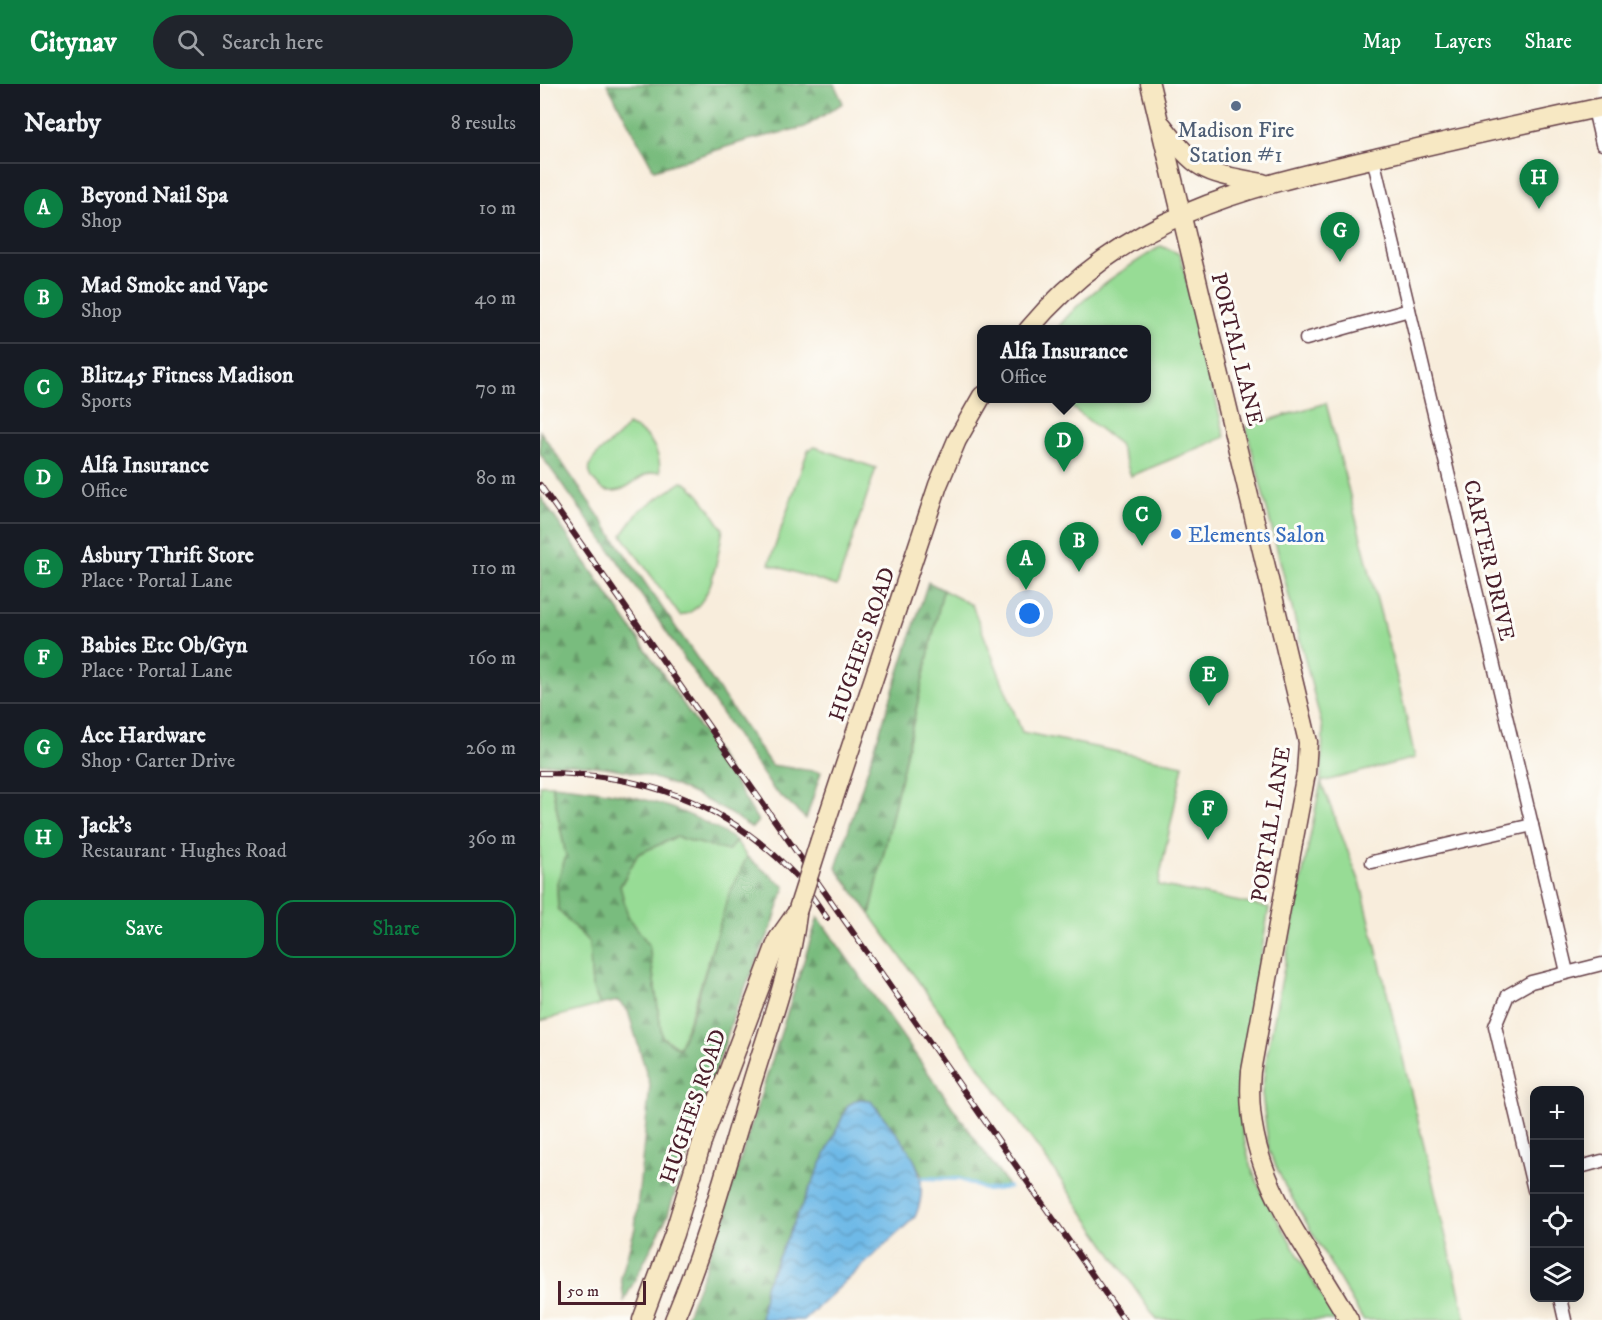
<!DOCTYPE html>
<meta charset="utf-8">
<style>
:root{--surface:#171b24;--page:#20242c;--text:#f1f3f6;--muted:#9ea1a6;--line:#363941;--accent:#0b8043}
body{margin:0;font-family:"IM FELL DW Pica",serif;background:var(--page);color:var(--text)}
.controls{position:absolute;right:18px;bottom:18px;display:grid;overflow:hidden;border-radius:12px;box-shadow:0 3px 15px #0003}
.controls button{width:54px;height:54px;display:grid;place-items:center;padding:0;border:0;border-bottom:2px solid var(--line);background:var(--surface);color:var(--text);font:30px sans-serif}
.scale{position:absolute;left:18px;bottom:15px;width:88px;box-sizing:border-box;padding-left:6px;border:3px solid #4a1f2b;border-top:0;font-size:16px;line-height:21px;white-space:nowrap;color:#4a1f2b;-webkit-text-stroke:4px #fdfcf7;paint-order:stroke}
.you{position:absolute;left:490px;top:530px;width:21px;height:21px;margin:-15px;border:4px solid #fff;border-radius:50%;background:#1a73e8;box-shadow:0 0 0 9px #1a73e833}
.badge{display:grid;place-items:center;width:39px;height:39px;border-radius:50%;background:var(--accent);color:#fff;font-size:20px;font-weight:700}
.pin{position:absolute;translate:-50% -50px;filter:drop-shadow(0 2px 3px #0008)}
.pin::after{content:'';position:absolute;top:32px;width:21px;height:18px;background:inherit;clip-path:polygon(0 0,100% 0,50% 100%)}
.popup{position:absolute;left:437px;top:241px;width:174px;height:78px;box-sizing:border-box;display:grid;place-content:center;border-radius:12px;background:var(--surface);filter:drop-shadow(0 2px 4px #0005);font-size:20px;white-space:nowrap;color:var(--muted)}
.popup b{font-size:22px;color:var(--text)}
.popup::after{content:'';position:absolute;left:50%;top:100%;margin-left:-12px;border:12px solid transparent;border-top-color:var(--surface)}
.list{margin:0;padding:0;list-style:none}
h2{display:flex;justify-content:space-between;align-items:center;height:78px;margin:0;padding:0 24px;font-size:26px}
h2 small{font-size:20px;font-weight:400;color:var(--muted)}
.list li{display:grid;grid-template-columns:39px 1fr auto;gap:18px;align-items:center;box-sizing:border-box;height:90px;padding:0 24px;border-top:2px solid var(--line)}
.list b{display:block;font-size:22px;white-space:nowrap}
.list p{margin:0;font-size:20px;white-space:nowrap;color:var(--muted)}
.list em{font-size:20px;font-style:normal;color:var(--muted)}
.actions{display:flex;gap:12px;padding:18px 24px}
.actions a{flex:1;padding:14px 0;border:2px solid var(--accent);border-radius:18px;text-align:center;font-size:21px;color:var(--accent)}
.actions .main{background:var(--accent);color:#fff}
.icon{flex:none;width:33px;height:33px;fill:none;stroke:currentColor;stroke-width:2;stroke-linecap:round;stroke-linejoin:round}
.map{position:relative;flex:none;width:1062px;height:1236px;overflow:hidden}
header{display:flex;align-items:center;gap:36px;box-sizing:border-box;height:84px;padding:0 30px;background:var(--accent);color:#fff}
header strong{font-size:28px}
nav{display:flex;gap:33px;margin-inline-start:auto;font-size:21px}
.search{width:420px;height:54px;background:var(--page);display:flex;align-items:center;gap:15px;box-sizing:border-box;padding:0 21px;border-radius:33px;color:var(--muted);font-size:22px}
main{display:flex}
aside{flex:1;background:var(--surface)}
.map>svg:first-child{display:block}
</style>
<header>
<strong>Citynav</strong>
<div class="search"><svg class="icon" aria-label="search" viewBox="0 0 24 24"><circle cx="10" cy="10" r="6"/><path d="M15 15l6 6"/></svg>Search here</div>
<nav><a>Map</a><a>Layers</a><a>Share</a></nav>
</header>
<main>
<aside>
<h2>Nearby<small>8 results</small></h2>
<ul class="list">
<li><span class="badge">A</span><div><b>Beyond Nail Spa</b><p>Shop</p></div><em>10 m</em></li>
<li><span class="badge">B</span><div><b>Mad Smoke and Vape</b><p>Shop</p></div><em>40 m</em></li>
<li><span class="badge">C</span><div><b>Blitz45 Fitness Madison</b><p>Sports</p></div><em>70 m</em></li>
<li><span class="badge">D</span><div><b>Alfa Insurance</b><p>Office</p></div><em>80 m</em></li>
<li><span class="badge">E</span><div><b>Asbury Thrift Store</b><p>Place · Portal Lane</p></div><em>110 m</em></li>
<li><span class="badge">F</span><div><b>Babies Etc Ob/Gyn</b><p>Place · Portal Lane</p></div><em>160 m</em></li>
<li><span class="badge">G</span><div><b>Ace Hardware</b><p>Shop · Carter Drive</p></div><em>260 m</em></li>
<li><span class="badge">H</span><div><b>Jack's</b><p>Restaurant · Hughes Road</p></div><em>360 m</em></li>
</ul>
<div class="actions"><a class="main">Save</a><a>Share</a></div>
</aside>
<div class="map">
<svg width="1062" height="1236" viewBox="0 0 1062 1236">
<defs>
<pattern id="forest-firs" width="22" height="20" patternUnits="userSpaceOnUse" patternTransform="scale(1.5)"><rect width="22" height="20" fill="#79bc7e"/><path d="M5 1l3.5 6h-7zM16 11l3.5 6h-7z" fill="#659867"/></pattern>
<pattern id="water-waves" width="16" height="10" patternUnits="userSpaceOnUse" patternTransform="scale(1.5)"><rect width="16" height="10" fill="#6eb9e7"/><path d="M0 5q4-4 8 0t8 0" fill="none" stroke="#5c96bb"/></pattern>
</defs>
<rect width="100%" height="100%" fill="#fdfcf7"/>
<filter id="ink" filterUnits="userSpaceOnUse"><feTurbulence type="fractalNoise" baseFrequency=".0167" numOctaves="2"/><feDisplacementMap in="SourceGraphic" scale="12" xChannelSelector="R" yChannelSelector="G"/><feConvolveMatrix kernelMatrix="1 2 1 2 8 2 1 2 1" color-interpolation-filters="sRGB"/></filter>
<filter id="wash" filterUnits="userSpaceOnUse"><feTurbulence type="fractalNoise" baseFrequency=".008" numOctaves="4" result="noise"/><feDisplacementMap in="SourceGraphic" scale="24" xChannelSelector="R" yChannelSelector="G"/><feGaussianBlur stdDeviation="1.35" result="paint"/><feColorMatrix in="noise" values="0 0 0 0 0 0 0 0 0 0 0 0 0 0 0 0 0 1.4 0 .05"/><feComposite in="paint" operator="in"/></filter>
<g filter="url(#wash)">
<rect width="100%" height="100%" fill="#f8eddc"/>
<!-- grass -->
<g fill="#97dc95" stroke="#707e60" stroke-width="1.5">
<path d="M 621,162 L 640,170 L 685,353 L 591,392 L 579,360 L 521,315 L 606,314 L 606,246 L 517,245 C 543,210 585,185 621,162 Z"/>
<polygon points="786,319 860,605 875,674 781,698 821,801 926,1236 823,1236 745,1102 729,1067 722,1009 727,970 781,698 783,646 706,343"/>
<path d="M 87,341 C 109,348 120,365 120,388 C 97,386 89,413 64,406 C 24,377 78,362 87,341 Z"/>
<polygon points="275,363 336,384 297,502 229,480 268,366"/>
<path d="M 142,398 C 155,399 175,434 183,445 C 177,474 173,525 140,532 L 82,451 L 100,426 Z"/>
<polygon points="403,506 432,521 482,648 643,681 618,801 729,824 699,998 701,1041 710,1081 722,1109 796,1236 617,1236 516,1089 330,830"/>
<polygon points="0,701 12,701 26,772 17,799 18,825 49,858 52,902 60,921 0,937"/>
<path d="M 136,753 L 188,767 L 196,757 L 207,773 C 177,834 164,901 139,964 L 122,953 L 109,861 L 88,833 L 80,803 L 98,770 Z"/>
</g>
<!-- forest -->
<g fill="url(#forest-firs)" stroke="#626e54" stroke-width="1.5">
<polygon points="67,0 294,0 303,19 265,43 205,57 114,86"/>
<polygon points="0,347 231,681 281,688 266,735 233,705 78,477 0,370"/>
<path d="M 0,412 L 177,669 L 218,737 L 212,744 C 142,696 85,678 0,680 Z"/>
<polygon points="388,498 403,506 330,830 296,784"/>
<path d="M 12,701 C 81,708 138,717 196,757 L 188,767 L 136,753 L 98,770 L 80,802 L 88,832 L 109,861 L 122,953 L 139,964 L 154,926 L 189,810 L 207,773 L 245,803 L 232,842 L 196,925 L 127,1133 L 84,1217 L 81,1193 L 95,1144 L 110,1001 L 88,927 L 78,917 L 60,921 L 52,902 L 49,858 L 18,826 L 17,799 L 26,772 Z"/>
<polygon points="278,833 469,1103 447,1106 420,1095 383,1094 373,1074 330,1017 319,1015 308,1021 225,1202 221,1236 145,1236 165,1185"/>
</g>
<!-- water -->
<path fill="url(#water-waves)" stroke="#5c6c89" stroke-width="1.5" d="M 319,1015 L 330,1016 C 358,1053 397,1085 375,1133 L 264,1236 L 221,1236 L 225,1202 L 308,1021 Z"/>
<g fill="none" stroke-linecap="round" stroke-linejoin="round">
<!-- stream -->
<polyline stroke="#6eb9e7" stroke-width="4" points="383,1094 420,1095 447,1106 469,1103"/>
</g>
</g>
<g filter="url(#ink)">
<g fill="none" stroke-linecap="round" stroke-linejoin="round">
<!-- street casing -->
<g stroke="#643e46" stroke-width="15">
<g id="street">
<polyline points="1054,25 1062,60"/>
<polyline points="833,74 1027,888"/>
<polyline points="766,255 869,226"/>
<polyline points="832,778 992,741"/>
<polyline points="1040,1083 1062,1077"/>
<polyline points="994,1106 955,942 968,911 991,898 1062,880"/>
<polyline points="1020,1214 1025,1236"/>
</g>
</g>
<!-- secondary casing -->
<g stroke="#643e46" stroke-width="21">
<g id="secondary">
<path d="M 610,0 L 768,658 L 766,689 L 711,987 C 702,1088 762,1153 809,1236"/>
<path d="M 622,41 C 660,90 663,88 723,99"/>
<path d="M 488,246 C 585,131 701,105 840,73 C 914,55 988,39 1062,23"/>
<polyline points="280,756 398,401 417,356 442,312"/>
<polyline points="102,1236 134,1150 163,1055 238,855 257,828"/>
<path d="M 134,1236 C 166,1161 187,1080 211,1002 C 228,946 250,889 257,831"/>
</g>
</g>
<!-- street -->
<use href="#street" stroke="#fff" stroke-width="12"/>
<!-- secondary -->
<use href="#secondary" stroke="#f7e8c3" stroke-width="18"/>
<!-- rail casing -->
<g stroke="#4a1f2b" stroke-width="6">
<g id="rail">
<polyline points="0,401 584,1236"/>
<path d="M 0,689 C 101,689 184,717 254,790 C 267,803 277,820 287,834"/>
</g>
</g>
<!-- rail -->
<use href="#rail" stroke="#fdfcf7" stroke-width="4" stroke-dasharray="11" stroke-linecap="butt"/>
<!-- secondary-bridge casing -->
<g stroke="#643e46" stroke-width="21" stroke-linecap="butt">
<polyline id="secondary-bridge" points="257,828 280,756"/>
</g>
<!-- secondary-bridge -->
<use href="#secondary-bridge" stroke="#f7e8c3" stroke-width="18"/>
</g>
</g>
<!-- markers -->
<circle fill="#5c6f8a" stroke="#fdfcf7" stroke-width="2" cx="696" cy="22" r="6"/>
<circle fill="#3f7fe0" stroke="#fdfcf7" stroke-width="2" cx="636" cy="450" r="6"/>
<g text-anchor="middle" stroke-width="6" stroke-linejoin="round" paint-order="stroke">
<!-- service labels -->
<g font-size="22" fill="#4e5e75" stroke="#fdfcf7">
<text x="696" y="53">Madison Fire<tspan x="696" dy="25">Station #1</tspan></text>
</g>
<!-- street labels -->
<g font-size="22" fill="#4a1f2b" stroke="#fdfcf7">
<text transform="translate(698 265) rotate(76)" y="8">PORTAL LANE</text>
<text transform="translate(950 476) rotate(77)" y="8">CARTER DRIVE</text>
<text transform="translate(321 560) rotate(-71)" y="8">HUGHES ROAD</text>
<text transform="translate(730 740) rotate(-81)" y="8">PORTAL LANE</text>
<text transform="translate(152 1022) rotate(-71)" y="8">HUGHES ROAD</text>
</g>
<!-- shop labels -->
<g font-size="22" fill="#366cbe" stroke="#fdfcf7" text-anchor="start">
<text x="648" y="458">Elements Salon</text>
</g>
</g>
</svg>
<div class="controls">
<button>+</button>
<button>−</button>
<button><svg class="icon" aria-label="locate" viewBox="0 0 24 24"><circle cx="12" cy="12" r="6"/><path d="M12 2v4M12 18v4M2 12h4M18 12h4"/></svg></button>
<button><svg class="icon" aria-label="layers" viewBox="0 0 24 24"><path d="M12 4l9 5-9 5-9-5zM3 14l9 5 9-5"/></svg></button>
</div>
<div class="scale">50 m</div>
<div class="you"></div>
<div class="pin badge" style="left:486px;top:506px">A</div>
<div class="pin badge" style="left:539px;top:488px">B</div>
<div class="pin badge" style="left:602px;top:462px">C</div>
<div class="pin badge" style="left:524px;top:388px">D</div>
<div class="popup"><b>Alfa Insurance</b>Office</div>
<div class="pin badge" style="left:669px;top:622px">E</div>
<div class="pin badge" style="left:668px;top:756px">F</div>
<div class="pin badge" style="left:800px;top:178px">G</div>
<div class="pin badge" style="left:999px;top:125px">H</div>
</div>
</main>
